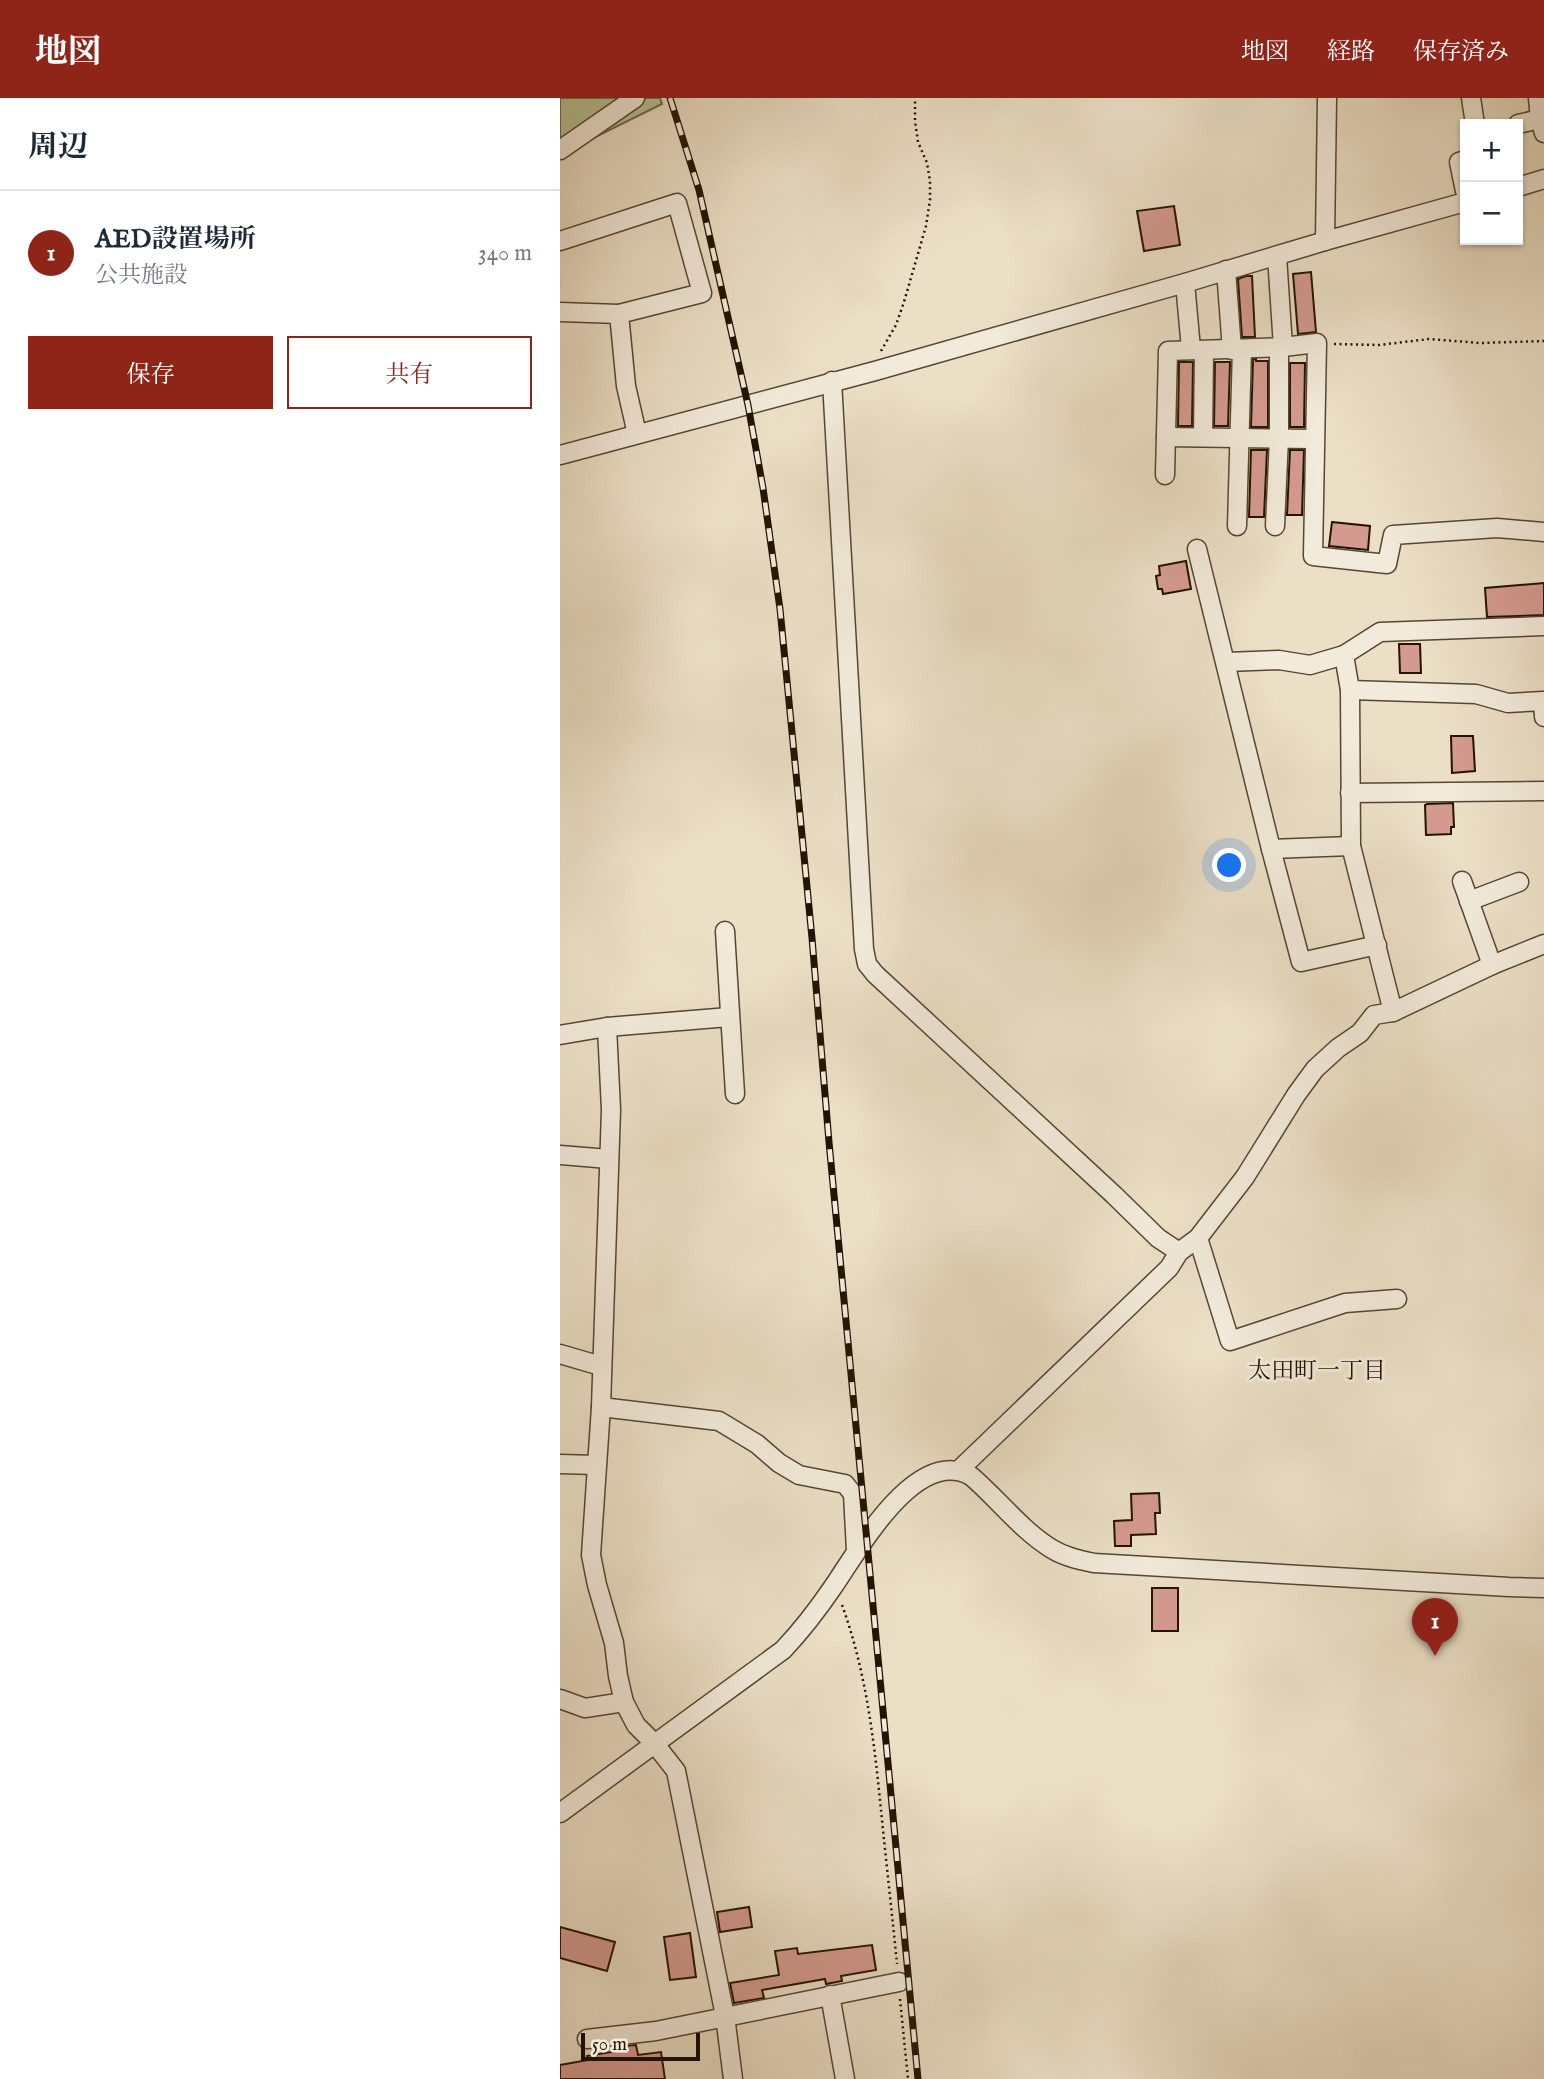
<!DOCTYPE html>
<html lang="ja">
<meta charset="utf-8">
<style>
:root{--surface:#fff;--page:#f6f6f7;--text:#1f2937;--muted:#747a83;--line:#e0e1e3;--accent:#8f2418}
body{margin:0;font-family:"IM FELL English","Noto Serif JP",serif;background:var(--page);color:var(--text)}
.controls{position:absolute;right:21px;top:21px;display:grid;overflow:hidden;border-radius:0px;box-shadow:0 2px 5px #0004}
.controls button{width:63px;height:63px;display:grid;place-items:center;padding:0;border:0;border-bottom:2px solid var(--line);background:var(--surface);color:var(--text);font:35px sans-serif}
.scale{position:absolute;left:21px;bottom:18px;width:119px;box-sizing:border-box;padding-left:7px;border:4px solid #241300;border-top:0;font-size:19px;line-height:24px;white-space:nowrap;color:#241300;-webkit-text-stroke:5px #f2eada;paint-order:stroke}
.you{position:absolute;left:670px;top:768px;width:24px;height:24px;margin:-18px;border:5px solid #fff;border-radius:50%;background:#1a73e8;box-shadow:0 0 0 10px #1a73e833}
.badge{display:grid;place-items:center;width:46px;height:46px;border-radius:50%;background:var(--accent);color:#fff;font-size:23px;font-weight:700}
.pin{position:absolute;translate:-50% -58px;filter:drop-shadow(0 2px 4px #0008)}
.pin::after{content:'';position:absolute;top:37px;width:24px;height:21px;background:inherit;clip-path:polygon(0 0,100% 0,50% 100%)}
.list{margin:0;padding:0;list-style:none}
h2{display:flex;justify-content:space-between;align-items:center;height:91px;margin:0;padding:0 28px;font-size:30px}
h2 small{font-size:23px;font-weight:400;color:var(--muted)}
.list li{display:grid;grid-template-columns:46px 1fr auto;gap:21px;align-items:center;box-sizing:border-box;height:126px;padding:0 28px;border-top:2px solid var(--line)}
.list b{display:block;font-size:26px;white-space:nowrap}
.list p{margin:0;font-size:23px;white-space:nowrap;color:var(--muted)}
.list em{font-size:23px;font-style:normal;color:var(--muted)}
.actions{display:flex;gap:14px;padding:21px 28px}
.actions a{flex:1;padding:16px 0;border:2px solid var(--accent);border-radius:0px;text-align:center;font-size:24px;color:var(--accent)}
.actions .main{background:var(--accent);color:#fff}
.map{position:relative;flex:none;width:984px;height:1981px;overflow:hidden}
header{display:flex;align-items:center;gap:42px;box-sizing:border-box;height:98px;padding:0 35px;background:var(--accent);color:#fff}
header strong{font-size:33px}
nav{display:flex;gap:38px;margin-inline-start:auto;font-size:24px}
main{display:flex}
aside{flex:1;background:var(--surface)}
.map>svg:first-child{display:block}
</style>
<header>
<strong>地図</strong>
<nav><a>地図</a><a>経路</a><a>保存済み</a></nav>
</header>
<main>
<aside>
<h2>周辺<small></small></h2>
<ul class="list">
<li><span class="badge">1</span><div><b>AED設置場所</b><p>公共施設</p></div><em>340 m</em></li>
</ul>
<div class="actions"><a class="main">保存</a><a>共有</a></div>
</aside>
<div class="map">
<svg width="984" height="1981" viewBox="0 0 984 1981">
<rect width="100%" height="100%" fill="#ebdfc6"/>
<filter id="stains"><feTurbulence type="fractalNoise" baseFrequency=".00286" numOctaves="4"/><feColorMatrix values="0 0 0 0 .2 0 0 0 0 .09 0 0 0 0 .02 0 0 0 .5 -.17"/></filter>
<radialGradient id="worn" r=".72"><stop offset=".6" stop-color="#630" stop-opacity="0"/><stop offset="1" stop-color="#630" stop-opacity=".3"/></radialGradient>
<!-- green -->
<polygon fill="#b7c296" stroke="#6e6a4b" stroke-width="2" points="0,0 100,0 102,6 11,51 0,58"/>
<!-- building -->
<g fill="#d49a8f" stroke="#241300" stroke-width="2">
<polygon points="614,108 620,147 584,153 577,113"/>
<polygon points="751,174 756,234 738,236 733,176"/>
<polygon points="686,178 692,178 695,239 682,239 678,181"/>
<polygon points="693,261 696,261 696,263 708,263 708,329 691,329"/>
<polygon points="619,264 633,264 632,328 618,328"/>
<polygon points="655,264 670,264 668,328 654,328"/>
<polygon points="730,265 745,265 744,329 730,329"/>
<polygon points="691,352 707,352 704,419 689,419"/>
<polygon points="730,352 744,352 742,417 727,417"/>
<polygon points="772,424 810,428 808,452 769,448"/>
<polygon points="626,463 631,491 603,496 602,491 598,491 596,478 600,477 599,468"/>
<polygon points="984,485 984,517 927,519 925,490"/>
<polygon points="839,546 860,546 861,575 840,575"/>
<polygon points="891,638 913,638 915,673 892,675"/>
<polygon points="893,705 894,729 891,729 891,736 866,737 865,707 867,706"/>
<polygon points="599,1395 600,1415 595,1415 596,1436 571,1437 571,1448 555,1448 554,1423 572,1422 571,1396"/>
<rect x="592" y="1490" width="26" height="43"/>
<polygon points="189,1809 192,1829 160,1834 157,1814"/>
<polygon points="0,1829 55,1844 47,1873 0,1860"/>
<polygon points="130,1835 136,1879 110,1882 104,1839"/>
<polygon points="312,1847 316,1872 281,1878 282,1883 266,1886 265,1881 202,1892 204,1900 174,1905 170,1885 219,1877 215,1853 237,1850 238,1856"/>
<polygon points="76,1947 78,1957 101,1954 105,1981 0,1981 0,1967 28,1962 27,1958 63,1952 63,1948"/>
</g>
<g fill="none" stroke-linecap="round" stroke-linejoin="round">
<!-- minor casing -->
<g stroke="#564632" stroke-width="21">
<g id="minor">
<polyline points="911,0 915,26"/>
<polyline points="978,0 980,21 984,35"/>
<polyline points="958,26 980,21"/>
<polyline points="0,52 75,0"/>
<polyline points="905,62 899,64 905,93"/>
<polyline points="958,89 984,81"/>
<polyline points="0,143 117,105 142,195 59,216 66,288 77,336"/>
<polyline points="765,143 767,0"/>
<polyline points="717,158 723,249"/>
<polyline points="666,172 672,252"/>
<polyline points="625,185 631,251"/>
<polyline points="0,214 59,216"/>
<polyline points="272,283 304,851 307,866 315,876 554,1097 598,1140 619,1154"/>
<polyline points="606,339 754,341"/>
<polyline points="643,339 644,253"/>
<polyline points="0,357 315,273 625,185 765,143 905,104"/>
<polyline points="605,377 608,253 723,249 757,245 753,458 827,466 833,437 937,430 984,434"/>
<polyline points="677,428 682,251"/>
<polyline points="715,428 719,340 719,249"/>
<polyline points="637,451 711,751 741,864 817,847"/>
<polyline points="667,564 719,562 750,567 784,557"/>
<polyline points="790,592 916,596 948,605 983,603 984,619"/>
<polyline points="790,695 984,693"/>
<polyline points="711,751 791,748"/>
<polyline points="902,783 932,867"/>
<polyline points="909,803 959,784"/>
<polyline points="165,833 175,996"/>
<polyline points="833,914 791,748 790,592 784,557 820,534 984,528"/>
<polyline points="47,929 51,1012 41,1309 31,1457 37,1487 54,1545 58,1578 64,1604 76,1627 94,1645 116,1673 165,1918 173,1981"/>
<polyline points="0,937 47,929 169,919"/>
<polyline points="0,1057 49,1061"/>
<polyline points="638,1140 670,1243 785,1205 837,1201"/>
<polyline points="0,1256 41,1268"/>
<polyline points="41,1309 159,1323 197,1346 219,1365 239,1377 285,1386 293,1396 296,1453"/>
<polyline points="0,1366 36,1367"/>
<polyline points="399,1372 609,1170 619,1154 638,1140 685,1079 736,997 755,971 778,950 800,935 814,917 833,914 932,867 984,846"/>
<polyline points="0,1601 25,1610 64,1604"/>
<path d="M 0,1715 L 223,1552 C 242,1532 258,1511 273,1489 C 298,1453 356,1347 411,1378 C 438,1401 461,1432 492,1451 C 505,1459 520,1462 534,1465 L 949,1489 L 984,1490"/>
<polyline points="270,1897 285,1981"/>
<polyline points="27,1941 96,1933 339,1884"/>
</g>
</g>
<!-- path -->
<g stroke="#241300" stroke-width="2.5" stroke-dasharray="2 3.5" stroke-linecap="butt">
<polyline points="774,246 819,247 869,241 920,245 984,243"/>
<polyline points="321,253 336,227 344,204 366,128 370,102 370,83 367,65 358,44 355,23 355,0"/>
<path d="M 282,1507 C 306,1573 314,1642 321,1712 C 326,1763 332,1815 337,1866"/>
<polyline points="340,1901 348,1981"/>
</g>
<!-- minor -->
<use href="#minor" stroke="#f2eada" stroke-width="18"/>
<!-- rail casing -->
<g stroke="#241300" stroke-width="7">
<polyline id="rail" points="110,0 139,92 188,307 203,390 220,511 252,840 269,1044 358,1981"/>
</g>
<!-- rail -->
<use href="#rail" stroke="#f2eada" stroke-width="4.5" stroke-dasharray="13" stroke-linecap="butt"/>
</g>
<g text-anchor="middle" stroke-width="6" stroke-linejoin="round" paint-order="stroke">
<!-- neighbourhood labels -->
<g font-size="23" fill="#241300" stroke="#f2eada">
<text x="757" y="1280">太田町一丁目</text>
</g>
</g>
<rect width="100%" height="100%" filter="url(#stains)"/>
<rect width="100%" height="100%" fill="url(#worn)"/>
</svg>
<div class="controls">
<button>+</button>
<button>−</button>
</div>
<div class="scale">50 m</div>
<div class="you"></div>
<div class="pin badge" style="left:875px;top:1558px">1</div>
</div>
</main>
